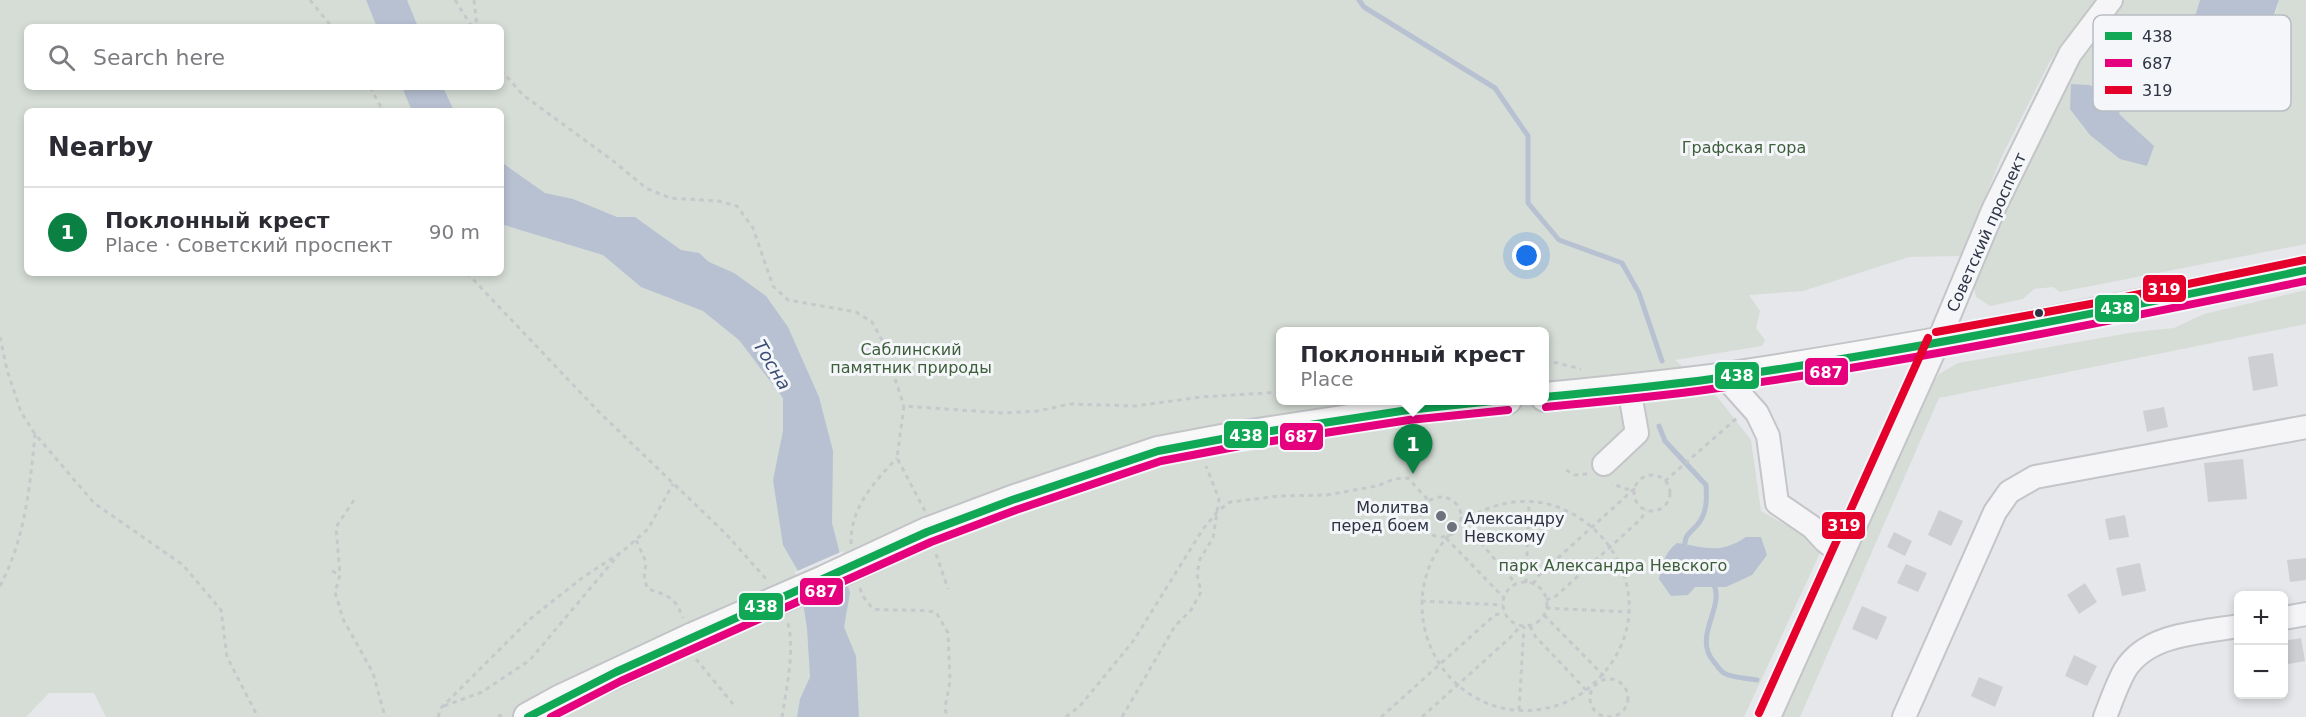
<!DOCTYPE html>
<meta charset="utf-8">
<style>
:root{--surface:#fff;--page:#f7f7f7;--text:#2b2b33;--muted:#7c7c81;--line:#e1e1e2;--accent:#0b8043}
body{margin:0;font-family:"DejaVu Sans",sans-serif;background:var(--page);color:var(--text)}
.controls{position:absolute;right:18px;bottom:18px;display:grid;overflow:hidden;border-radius:9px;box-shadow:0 3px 9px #0003}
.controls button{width:54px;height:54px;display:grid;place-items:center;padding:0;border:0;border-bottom:2px solid var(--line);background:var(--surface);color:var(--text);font:30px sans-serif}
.you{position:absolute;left:1527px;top:256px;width:21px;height:21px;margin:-15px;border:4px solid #fff;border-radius:50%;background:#1a73e8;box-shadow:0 0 0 9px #1a73e833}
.badge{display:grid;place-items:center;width:39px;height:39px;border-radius:50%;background:var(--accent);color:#fff;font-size:20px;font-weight:700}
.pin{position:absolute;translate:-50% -50px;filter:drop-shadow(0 2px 3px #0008)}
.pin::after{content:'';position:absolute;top:32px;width:21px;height:18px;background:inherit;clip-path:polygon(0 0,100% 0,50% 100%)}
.popup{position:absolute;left:1276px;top:327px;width:273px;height:78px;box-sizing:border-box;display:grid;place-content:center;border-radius:9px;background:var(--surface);filter:drop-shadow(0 2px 4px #0005);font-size:20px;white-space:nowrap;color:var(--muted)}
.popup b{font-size:22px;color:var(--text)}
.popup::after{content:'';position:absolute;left:50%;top:100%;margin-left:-12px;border:12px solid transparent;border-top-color:var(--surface)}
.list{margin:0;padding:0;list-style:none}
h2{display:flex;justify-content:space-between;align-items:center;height:78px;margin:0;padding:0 24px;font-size:26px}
h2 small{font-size:20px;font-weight:400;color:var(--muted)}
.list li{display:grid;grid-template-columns:39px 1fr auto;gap:18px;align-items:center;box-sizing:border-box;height:90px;padding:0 24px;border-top:2px solid var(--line)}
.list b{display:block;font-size:22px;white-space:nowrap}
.list p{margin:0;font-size:20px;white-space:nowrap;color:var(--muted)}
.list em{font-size:20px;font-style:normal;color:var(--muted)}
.icon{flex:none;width:33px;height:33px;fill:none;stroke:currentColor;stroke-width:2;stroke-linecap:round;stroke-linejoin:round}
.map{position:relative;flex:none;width:2306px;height:717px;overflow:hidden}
.search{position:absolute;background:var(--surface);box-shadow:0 3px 9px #0003;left:24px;top:24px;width:480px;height:66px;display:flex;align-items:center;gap:15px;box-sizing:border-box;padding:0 21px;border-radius:9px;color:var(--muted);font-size:22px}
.panel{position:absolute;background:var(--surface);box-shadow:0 3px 9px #0003;left:24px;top:108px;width:480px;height:168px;border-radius:9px}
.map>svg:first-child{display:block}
</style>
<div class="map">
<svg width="2306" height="717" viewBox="0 0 2306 717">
<rect width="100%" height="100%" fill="#e6e7ea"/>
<!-- green -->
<g fill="#d6ddd6" fill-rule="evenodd">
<path d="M 0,0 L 2096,0 L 2050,61 L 2001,158 L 1961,256 L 1909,257 L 1803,291 L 1749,295 L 1760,311 L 1756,328 L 1765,340 L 1762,346 L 1675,360 L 1719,399 L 1751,440 L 1761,511 L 1810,539 L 1821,551 L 1744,717 L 106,717 L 94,693 L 49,693 L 26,717 L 0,717 ZM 27,27 L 501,27 L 501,87 L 27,87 ZM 27,111 L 501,111 L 501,273 L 27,273 ZM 1281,332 L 1545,332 L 1545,400 L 1281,400 Z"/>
<path d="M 2116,0 L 2200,0 L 2194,20 L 2276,12 L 2279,0 L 2306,0 L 2306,244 L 2060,292 L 2053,287 L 2034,289 L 2023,299 L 1990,306 L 1976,297 L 1972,279 L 2075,57 ZM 2071,85 L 2089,85 L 2112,91 L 2119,115 L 2135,131 Z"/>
<polygon points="2306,290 2306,324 1939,398 1800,717 1780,717 1926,391 1939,374 1958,363 2135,332 2174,328 2204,314"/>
</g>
<!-- water -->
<g fill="#b7c1d2">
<polygon points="366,0 407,0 418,27 377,27"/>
<polygon points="2200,0 2279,0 2262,50 2241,69 2218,61 2194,20"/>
<polygon points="2071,84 2089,85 2112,91 2120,115 2154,146 2147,166 2120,159 2090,135 2070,109"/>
<polygon points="402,87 443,87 454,111 412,111"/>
<polygon points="501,162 545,193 573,199 617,217 635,217 681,250 699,253 709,262 734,273 766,296 788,327 819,397 833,451 832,523 850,593 844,627 856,656 859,717 797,717 800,699 810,677 807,628 798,571 783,545 773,480 783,431 783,398 739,340 703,311 641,287 603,255 501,224"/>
<path d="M 1746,537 L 1761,537 L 1767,555 L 1752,575 L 1726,587 L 1695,587 L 1688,595 L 1671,596 L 1659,579 C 1662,564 1665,552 1677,543 C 1706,547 1719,555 1746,537 Z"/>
</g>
<!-- pier -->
<polygon fill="#e6e7ea" points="843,551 851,585 800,607 795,572"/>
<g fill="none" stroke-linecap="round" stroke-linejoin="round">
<!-- stream -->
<g stroke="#b7c1d2" stroke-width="5">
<polyline points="1359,0 1364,7 1495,88 1528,136 1528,203 1559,240 1622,263 1639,293 1662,361"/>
<path d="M 1659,426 L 1665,441 L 1706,485 C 1707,499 1707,513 1698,524 C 1687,537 1686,531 1684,550"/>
<path d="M 1712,581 C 1728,606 1691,635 1714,662 C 1717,665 1720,671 1724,673 C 1731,678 1748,678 1757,680"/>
</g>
</g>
<!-- building -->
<g fill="#cecfd2">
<polygon points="2273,353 2278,386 2253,391 2248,357"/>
<polygon points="2164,407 2168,427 2147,432 2143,411"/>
<polygon points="2243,459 2247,499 2208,502 2204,463"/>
<polygon points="1939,510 1963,521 1951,546 1928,535"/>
<polygon points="2125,515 2129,537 2109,540 2105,519"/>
<polygon points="1894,532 1912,541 1905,556 1887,547"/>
<polygon points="2306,558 2306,580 2290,582 2287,560"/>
<polygon points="2140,563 2146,591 2122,596 2116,568"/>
<polygon points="1906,564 1927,573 1918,592 1897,583"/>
<polygon points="2085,583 2097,602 2079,614 2067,595"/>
<polygon points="1862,606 1887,617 1877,640 1852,629"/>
<polygon points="2301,638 2305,661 2283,665 2283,641"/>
<polygon points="2074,655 2097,666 2087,686 2065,676"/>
<polygon points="1979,677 2003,687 1995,707 1971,696"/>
</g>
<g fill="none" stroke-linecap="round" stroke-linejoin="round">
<!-- minor casing -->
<g stroke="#c4c5c8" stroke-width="26">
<g id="minor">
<polyline points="1725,377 1757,413 1768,436 1777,503 1812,527 1825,541 1842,554"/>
<polyline points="1604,464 1637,433 1629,388"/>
<polyline points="2284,618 2306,614"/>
<polyline points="1769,717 1938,342 1994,208 2070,54 2111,0"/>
<polyline points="1904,717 1995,512 2009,492 2035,477 2306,427"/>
<path d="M 2105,717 C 2111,702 2117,684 2125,670 C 2148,633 2200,633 2238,626"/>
</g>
</g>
<!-- major casing -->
<g stroke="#c3c4c7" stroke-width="32">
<g id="major">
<path d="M 1545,397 C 1605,391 1666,385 1725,377 C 1920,348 2113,310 2306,270"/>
<polyline points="927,532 1012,500 1158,451 1238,436 1408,410 1507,400"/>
<polyline points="528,717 559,700 693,637"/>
</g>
</g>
<!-- path -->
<g stroke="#c7c8cc" stroke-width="3" stroke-dasharray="4.5 4.5" stroke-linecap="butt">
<polyline points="310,0 332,27"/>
<polyline points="455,0 472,27"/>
<polyline points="474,0 477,27"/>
<polyline points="501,70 523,95 612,160 646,188 670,198 718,201 737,206 753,228 773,286 788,300 856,312 872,322 883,342 904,406"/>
<polyline points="370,87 383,111"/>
<polyline points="467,273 598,411 726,534 767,580"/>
<polyline points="0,337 7,370 21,412 35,434 94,503 183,565 221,610 227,657 258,717"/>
<polyline points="1545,360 1581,369"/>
<polyline points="1566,470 1575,475 1587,474"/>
<circle cx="1652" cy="493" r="18"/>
<polyline points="1665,481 1737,418"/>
<circle cx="1441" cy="517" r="20"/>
<polyline points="354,500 336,527 340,575 335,592 343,619 373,673 385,717"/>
<polyline points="925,511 897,458 904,406 1003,413 1038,411 1070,404 1135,406 1201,397 1281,392"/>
<polyline points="1463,522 1516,584"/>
<path d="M 1449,535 C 1396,594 1425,689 1502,708 C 1533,715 1568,707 1591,686 C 1694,594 1568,443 1459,525"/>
<polyline points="1446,538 1504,598"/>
<path d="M 636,540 L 646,562 L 644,579 L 648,589 C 669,596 675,597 683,618"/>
<path d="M 851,544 C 850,508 874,482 897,458"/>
<polyline points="936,554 948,589"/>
<polyline points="332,571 340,575"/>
<circle cx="1525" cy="604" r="22"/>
<polyline points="1526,583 1529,502"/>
<polyline points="1533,584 1538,576 1634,489 1624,489 1612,483"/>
<path d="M 0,586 C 25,539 30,487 35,434"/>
<path d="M 860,588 L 862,595 L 873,609 C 895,611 914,609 936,612 L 948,633 L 950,681 L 945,708 L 947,717"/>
<polyline points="1546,600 1556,596 1641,519 1646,510"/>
<polyline points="1421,601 1503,605"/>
<polyline points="1546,608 1628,612"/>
<polyline points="1544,615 1607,679"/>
<polyline points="1530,626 1535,636 1588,692"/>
<polyline points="696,659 733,704"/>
<circle cx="1609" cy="698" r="19"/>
<polyline points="444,706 482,692 530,660 619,554"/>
<polyline points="1519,710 1524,626"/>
<polyline points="438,717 441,708 530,619 582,578 623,551 648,529 673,484"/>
<polyline points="498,717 506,712"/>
<path d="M 782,717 C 786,691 796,645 787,621"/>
<polyline points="1066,717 1080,706 1134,640 1203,529 1218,511 1230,502 1279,496 1327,495 1377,486 1394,479 1408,478 1429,501"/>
<polyline points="1122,717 1175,626 1191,610 1201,592 1197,574 1200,559 1213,538 1219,499 1206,466"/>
<polyline points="1381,717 1495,615 1504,612"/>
<polyline points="1422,717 1513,635 1520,626"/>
</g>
<!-- minor -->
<use href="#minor" stroke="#f5f5f7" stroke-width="22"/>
<!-- major -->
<use href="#major" stroke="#f8f8f8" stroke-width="28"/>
<!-- major-bridge casing -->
<g stroke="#c3c4c7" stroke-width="32" stroke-linecap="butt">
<polyline id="major-bridge" points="693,637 824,580 927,532"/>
</g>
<!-- major-bridge -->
<use href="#major-bridge" stroke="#f8f8f8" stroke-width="28"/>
<!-- bus-1 casing -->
<g stroke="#f4f6f9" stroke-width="12">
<g id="bus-1">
<path d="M 1545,397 C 1605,391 1666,386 1726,377 C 1920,349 2113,310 2306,270"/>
<polyline points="528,717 616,672 927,532 1012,500 1158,451 1238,436 1408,410 1502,400"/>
</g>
</g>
<!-- bus-2 casing -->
<g stroke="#f4f6f9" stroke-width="12">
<g id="bus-2">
<path d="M 1546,407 C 1606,401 1666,396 1726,387 C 1921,360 2114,320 2306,281"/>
<polyline points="551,717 621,681 931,542 1016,510 1161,461 1240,446 1409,420 1508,410"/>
</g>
</g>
<!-- bus-3 casing -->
<g stroke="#f4f6f9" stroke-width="12">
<g id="bus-3">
<polyline points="1936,332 2096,303 2304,260"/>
<polyline points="1759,713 1928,338"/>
</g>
</g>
<!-- bus-1 -->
<use href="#bus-1" stroke="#10a855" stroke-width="8"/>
<!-- bus-2 -->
<use href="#bus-2" stroke="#e5007d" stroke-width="8"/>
<!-- bus-3 -->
<use href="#bus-3" stroke="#e4002b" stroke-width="8"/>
</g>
<!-- markers -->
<circle fill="#2d3343" stroke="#f4f6f9" stroke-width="2" cx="2039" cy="313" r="5"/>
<g fill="#6e727d" stroke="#f4f6f9" stroke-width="2">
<circle cx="1441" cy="516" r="6"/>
<circle cx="1452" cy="527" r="6"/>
</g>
<g text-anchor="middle" stroke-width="6" stroke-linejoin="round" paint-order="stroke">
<!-- park labels -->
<g font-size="16" fill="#3e5e3b" stroke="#f4f6f9">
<text x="1744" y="153">Графская гора</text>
<text x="911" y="355">Саблинский<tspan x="911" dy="18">памятник природы</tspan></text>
<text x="1613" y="571">парк Александра Невского</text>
</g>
<!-- street labels -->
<g font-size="16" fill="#2d3343" stroke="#f4f6f9">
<text transform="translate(1986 232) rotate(-66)" y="6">Советский проспект</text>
</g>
<!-- poi labels -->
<g font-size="16" fill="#2d3343" stroke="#f4f6f9" text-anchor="end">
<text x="1429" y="513">Молитва<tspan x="1429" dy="18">перед боем</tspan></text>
<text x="1464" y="524" text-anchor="start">Александру<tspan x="1464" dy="18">Невскому</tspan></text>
</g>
<!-- water labels -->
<g font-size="18" font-style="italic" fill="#3a4d74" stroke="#f4f6f9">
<text transform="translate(772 365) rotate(59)" y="6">Тосна</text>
</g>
</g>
<!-- legend -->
<rect x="2093" y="15" width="198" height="96" rx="9" fill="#f4f6f9" stroke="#b8bcc2" stroke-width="1.5"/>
<rect x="2105" y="32" width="27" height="8" fill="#10a855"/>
<rect x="2105" y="59" width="27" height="8" fill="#e5007d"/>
<rect x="2105" y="86" width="27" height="8" fill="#e4002b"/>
<g font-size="16" fill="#2d3343">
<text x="2142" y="42">438</text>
<text x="2142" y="69">687</text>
<text x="2142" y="96">319</text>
</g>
<g stroke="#f4f6f9" stroke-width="2">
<rect x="2142" y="274" width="45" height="29" rx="6" fill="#e4002b"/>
<rect x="2094" y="294" width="46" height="29" rx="6" fill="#10a855"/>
<rect x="1804" y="357" width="45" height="29" rx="6" fill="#e5007d"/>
<rect x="1714" y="361" width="46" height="29" rx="6" fill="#10a855"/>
<rect x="1223" y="420" width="46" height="29" rx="6" fill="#10a855"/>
<rect x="1279" y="422" width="45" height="29" rx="6" fill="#e5007d"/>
<rect x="1821" y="511" width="45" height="29" rx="6" fill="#e4002b"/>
<rect x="799" y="577" width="45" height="29" rx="6" fill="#e5007d"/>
<rect x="738" y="592" width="46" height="29" rx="6" fill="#10a855"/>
</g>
<g font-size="16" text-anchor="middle" font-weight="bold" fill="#fff">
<text x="2164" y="295">319</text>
<text x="2117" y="314">438</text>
<text x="1826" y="378">687</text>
<text x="1737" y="381">438</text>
<text x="1246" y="441">438</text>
<text x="1301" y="442">687</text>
<text x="1844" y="531">319</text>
<text x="821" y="597">687</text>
<text x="761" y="612">438</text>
</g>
</svg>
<div class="controls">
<button>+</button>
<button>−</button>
</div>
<div class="you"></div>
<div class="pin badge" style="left:1413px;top:474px">1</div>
<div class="popup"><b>Поклонный крест</b>Place</div>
<div class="search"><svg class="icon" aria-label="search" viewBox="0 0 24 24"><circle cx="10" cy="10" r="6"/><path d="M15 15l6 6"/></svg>Search here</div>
<section class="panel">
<h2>Nearby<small></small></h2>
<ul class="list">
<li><span class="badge">1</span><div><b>Поклонный крест</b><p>Place · Советский проспект</p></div><em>90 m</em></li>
</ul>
</section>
</div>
